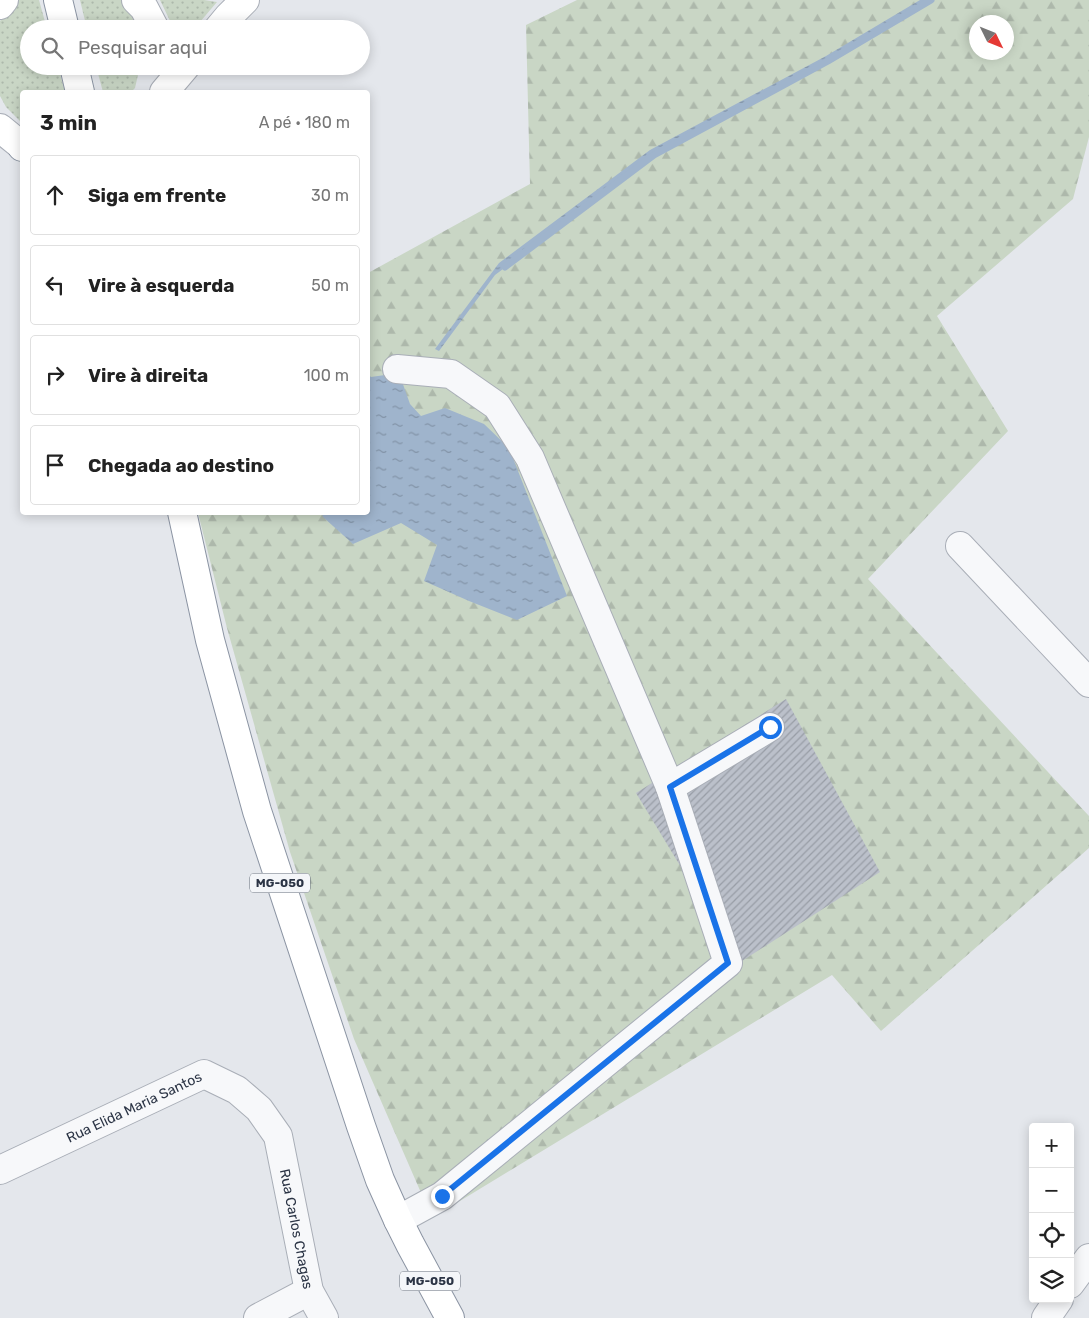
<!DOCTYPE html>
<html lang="pt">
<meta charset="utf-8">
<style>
:root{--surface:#fff;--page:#f6f6f6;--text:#222;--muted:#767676;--line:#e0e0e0}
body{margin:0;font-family:Rubik,sans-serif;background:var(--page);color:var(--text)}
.controls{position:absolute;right:15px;bottom:15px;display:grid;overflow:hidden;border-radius:5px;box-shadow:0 2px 12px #0003}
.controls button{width:45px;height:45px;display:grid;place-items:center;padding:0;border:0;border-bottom:1px solid var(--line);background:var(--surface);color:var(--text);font:25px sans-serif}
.compass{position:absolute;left:969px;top:15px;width:45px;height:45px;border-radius:50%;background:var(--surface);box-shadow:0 2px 12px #0003;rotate:133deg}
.stop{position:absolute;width:15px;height:15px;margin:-11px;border:4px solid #1a73e8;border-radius:50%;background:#fff}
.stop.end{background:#1a73e8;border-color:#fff;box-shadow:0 1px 5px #0008}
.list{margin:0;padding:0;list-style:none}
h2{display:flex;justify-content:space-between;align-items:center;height:65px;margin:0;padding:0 20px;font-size:21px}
h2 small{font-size:16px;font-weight:400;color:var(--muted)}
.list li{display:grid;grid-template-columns:32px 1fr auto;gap:15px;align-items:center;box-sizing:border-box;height:80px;margin:0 10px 10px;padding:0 10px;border:1px solid var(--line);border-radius:5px}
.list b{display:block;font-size:19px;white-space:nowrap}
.list em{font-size:16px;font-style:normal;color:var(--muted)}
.icon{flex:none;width:28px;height:28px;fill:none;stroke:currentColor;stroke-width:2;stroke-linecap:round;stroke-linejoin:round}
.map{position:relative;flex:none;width:1089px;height:1318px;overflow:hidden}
.search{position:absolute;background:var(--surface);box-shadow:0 2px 12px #0003;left:20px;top:20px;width:350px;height:55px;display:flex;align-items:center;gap:12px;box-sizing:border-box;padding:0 18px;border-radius:28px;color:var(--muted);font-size:19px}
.panel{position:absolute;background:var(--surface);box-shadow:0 2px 12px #0003;left:20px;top:90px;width:350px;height:425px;border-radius:5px}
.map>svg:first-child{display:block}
</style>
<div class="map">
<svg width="1089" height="1318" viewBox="0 0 1089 1318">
<defs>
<pattern id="grass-dots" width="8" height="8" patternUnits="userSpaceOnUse" patternTransform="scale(1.25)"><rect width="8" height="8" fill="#c9d6c5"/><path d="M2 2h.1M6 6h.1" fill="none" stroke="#adb8ab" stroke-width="1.8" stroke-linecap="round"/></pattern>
<pattern id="forest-firs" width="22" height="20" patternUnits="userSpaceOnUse" patternTransform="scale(1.25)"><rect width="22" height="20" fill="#c9d6c5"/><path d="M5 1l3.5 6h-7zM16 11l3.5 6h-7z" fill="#adb8ab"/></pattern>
<pattern id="water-ripples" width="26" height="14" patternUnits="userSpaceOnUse" patternTransform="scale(1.25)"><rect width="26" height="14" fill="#9fb4cc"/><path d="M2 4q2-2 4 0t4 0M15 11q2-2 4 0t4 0" fill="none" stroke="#8293a7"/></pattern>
<pattern id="building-hatch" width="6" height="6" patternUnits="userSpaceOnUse" patternTransform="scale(1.25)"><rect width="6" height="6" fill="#bbc0ca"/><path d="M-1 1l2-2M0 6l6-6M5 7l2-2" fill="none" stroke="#989da6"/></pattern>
</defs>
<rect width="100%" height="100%" fill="#e4e7ec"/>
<!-- grass -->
<g fill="url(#grass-dots)">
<polygon points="19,0 39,0 47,29 29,29 29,66 58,66 65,92 22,92 22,123 6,107 0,96 0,21 17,1"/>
<polygon points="80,0 124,0 138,29 87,29"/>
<polygon points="160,0 204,0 217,2 194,29 171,29 171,23"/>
<polygon points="96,66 140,66 135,88 131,92 103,92"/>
</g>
<!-- forest -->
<path fill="url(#forest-firs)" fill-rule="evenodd" d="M 577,0 L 1089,0 L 1089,137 L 1073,199 L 937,316 L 1008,431 L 868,579 L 1089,816 L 1089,848 L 881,1031 L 832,975 L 432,1218 L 354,1039 L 290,852 L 227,628 L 198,513 L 368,512 L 368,273 L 530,184 L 526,25 ZM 976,22 L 1006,22 L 1006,52 L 976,52 Z"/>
<!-- water -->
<g fill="url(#water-ripples)">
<polygon points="920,0 931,0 828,61 654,155 495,275 439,351 435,349 499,263 650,150 826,56"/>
<polygon points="399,373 410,404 421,416 445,408 484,424 509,448 567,596 517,620 469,601 424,581 437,545 401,523 353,544 323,517 322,513 368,512 368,374 371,377"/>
</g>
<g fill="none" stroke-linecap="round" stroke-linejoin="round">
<!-- stream -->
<polyline stroke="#9fb4cc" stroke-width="7" points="505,267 654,155 828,61 931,0"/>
</g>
<!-- building -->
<polygon fill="url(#building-hatch)" points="786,699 880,872 739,963 636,793"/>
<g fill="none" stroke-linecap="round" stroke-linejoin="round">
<!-- minor casing -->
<g stroke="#a9aeb7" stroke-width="30">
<g id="minor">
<polyline points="397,369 451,374 497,406 530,458 670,787 770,727"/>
<polyline points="960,546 1089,683"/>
<path id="s1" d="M 0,1170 L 204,1074 L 237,1090 L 259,1109 L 278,1136 L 309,1291 L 324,1318"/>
<polyline points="398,1220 442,1196 728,963 670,787"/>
<polyline points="1070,1284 1089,1258"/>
<polyline points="258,1318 309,1291"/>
<polyline points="1046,1318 1059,1299"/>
</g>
</g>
<!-- secondary casing -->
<g stroke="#a9aeb7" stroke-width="30">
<g id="secondary">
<polyline points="136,0 144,8 155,29"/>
<polyline points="0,5 4,0"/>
<polyline points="218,29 228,17 245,0"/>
<polyline points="164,92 186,66"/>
<polyline points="0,128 22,146"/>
</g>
</g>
<!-- trunk casing -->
<g stroke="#8b94a3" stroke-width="30">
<g id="trunk">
<polyline points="58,0 65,29"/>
<polyline points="74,66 80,92"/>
<polyline points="22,146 22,147"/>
<polyline points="182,512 210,640 257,811 361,1126 380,1180 398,1220 410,1244 450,1318"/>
</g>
</g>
<!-- minor -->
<use href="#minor" stroke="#f7f8fa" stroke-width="28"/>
<!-- secondary -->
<use href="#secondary" stroke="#fff" stroke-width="28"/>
<!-- trunk -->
<use href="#trunk" stroke="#fff" stroke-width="28"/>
</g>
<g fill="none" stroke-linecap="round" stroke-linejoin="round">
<!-- route -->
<polyline stroke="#1a73e8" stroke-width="6" points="442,1196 728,963 670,787 770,727"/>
</g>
<g text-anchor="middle" stroke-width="4" stroke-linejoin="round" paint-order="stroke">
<!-- shield labels -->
<g fill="#f4f6f9" stroke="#676e7b" stroke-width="1">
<rect x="250" y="873.5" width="60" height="19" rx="4"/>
<rect x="400" y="1271.5" width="60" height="19" rx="4"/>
</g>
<g font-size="12" font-weight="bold" fill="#2b3445">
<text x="280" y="887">MG-050</text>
<text x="430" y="1285">MG-050</text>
</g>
<!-- street labels -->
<g font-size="14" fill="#2b3445" stroke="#f4f6f9">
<text dy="5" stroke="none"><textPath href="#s1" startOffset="148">Rua Elida Maria Santos</textPath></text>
<text dy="5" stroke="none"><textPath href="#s1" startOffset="419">Rua Carlos Chagas</textPath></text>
</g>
</g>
</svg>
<div class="controls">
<button>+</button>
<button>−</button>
<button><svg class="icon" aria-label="locate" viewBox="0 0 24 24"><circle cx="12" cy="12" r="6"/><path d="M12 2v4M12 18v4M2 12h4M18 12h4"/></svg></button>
<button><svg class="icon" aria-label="layers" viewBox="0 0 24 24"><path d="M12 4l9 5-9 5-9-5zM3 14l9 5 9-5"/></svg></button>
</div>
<svg class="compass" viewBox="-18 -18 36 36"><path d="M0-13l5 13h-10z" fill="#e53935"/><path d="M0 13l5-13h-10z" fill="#767676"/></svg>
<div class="stop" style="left:770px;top:727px"></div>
<div class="stop end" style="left:442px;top:1196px"></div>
<div class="search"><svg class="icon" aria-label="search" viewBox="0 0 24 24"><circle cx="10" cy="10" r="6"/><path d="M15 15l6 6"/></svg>Pesquisar aqui</div>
<section class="panel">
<h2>3 min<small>A pé · 180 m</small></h2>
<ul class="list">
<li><svg class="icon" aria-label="ahead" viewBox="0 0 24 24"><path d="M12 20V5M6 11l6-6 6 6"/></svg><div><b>Siga em frente</b></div><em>30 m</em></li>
<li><svg class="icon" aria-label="left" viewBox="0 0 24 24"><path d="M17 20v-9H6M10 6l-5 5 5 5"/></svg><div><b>Vire à esquerda</b></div><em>50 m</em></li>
<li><svg class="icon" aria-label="right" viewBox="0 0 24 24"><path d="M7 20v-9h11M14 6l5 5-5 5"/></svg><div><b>Vire à direita</b></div><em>100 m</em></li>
<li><svg class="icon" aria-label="arrive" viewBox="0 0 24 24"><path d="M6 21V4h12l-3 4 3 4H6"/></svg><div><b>Chegada ao destino</b></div></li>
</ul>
</section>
</div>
